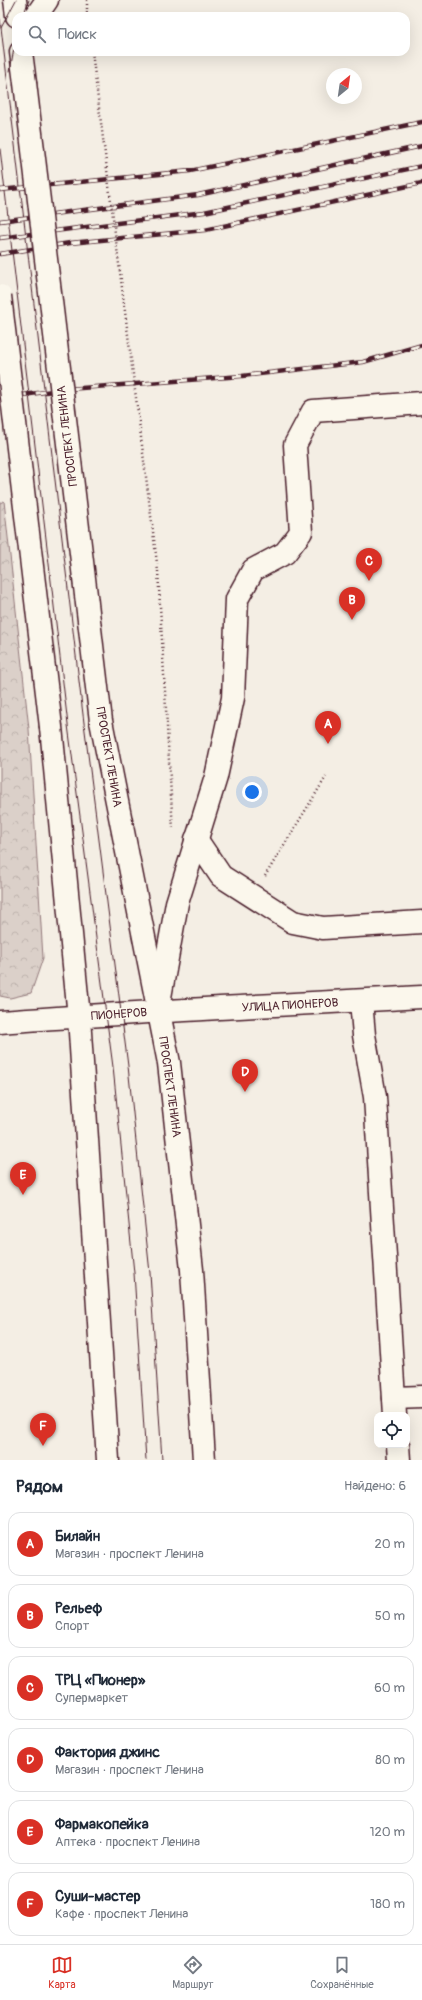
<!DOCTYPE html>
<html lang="ru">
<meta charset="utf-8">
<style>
:root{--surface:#fff;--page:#f6f6f7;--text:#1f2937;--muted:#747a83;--line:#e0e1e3;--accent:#d93025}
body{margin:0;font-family:Pangolin,sans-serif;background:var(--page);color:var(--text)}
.controls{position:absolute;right:12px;bottom:12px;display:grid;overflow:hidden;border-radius:8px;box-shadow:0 4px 16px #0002}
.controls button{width:36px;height:36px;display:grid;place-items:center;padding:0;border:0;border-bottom:1px solid var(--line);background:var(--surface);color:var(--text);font:20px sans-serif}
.compass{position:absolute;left:326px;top:68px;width:36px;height:36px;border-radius:50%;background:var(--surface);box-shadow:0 4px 16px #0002;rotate:29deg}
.you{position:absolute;left:252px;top:792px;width:14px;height:14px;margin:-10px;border:3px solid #fff;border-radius:50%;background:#1a73e8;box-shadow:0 0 0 6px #1a73e833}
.badge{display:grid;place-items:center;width:26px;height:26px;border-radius:50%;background:var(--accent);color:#fff;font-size:13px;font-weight:700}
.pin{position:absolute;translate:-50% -33px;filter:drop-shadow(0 1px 2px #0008)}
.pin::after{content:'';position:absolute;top:21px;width:14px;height:12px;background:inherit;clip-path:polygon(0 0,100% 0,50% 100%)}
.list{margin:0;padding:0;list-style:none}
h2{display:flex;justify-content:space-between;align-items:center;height:52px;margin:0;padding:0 16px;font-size:17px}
h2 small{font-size:13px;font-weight:400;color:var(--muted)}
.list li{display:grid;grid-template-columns:26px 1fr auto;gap:12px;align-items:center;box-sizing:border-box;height:64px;margin:0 8px 8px;padding:0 8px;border:1px solid var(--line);border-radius:12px}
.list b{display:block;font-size:15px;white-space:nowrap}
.list p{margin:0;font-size:13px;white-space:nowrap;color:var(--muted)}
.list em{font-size:13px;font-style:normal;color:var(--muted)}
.icon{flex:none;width:22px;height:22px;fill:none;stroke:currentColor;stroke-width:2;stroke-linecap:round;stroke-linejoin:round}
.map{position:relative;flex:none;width:422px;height:1460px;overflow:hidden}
.search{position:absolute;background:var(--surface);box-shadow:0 4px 16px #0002;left:12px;right:12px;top:12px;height:44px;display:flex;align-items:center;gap:10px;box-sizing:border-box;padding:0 14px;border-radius:12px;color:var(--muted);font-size:15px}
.sheet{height:484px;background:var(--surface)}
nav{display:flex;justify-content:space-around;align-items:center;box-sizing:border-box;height:56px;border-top:1px solid var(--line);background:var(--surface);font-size:11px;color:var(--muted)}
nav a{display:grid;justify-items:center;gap:2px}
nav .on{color:var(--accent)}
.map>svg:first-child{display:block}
</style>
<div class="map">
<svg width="422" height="1460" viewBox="0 0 422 1460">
<defs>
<pattern id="forest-crowns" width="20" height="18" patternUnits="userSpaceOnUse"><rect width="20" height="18" fill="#dbd0c9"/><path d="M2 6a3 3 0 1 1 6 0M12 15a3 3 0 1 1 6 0" fill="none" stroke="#bdb2ad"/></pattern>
</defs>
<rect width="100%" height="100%" fill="#f4eee4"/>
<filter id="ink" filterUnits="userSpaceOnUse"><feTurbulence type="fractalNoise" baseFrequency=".025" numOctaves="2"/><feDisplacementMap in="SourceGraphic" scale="8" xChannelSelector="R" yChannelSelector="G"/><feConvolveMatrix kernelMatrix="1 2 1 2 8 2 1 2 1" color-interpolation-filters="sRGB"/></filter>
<g filter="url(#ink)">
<!-- forest -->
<polygon fill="url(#forest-crowns)" stroke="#92787a" points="4,501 29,729 43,958 31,993 10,998 0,996 0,503"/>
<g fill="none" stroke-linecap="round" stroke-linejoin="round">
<!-- minor casing -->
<g stroke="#4a1f2b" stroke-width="25">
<g id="minor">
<polyline points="36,16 47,0"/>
<polyline points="196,839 221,876 293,922 323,928 422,922"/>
<polyline points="361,1001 364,1035 375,1097 395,1415"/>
<polyline points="158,1008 177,903 216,777 233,698 237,599 253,570 285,553 301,532 295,445 313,411 422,403"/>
<path d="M 0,1022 C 141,1011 281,1005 422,997"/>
<polyline points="394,1398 422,1397"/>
<polyline points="398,1445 399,1460"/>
</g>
</g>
<!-- major casing -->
<g stroke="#4a1f2b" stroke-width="25">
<g id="major">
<polyline points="15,0 17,16"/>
<polyline points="21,52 25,83"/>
<polyline points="101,721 169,1063 192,1270 204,1460"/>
<polyline points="51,727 79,1017 108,1460"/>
</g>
</g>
<!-- path -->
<g stroke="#4a1f2b" stroke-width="2.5" stroke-dasharray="1 3" stroke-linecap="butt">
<polyline points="87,0 87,16"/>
<polyline points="158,571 173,830"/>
<polyline points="265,876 326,777"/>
</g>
<!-- minor -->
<use href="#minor" stroke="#fbf7ec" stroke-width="22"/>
<!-- major -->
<use href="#major" stroke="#fbf7ec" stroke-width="22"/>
<!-- tram -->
<g stroke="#4a1f2b" stroke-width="1">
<polyline points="23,16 29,0"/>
<polyline points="0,19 84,723 128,1066 150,1273 162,1460"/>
<polyline points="1,28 16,0"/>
<polyline points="10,71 16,37"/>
<polyline points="0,149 68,725 113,1067 134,1273 146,1460"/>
</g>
<!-- rail casing -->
<g stroke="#4a1f2b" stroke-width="4.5">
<g id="rail">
<polyline points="0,190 190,171 422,122"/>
<polyline points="0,221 198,195 422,146"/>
<polyline points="0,238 204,212 422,166"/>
<polyline points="0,254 70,243 205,230 422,183"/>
<polyline points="0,398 68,389 242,376 363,362 422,345"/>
</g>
</g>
<!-- rail -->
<use href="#rail" stroke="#fbf7ec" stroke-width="3" stroke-dasharray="9" stroke-linecap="butt"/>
<!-- major-bridge casing -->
<g stroke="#4a1f2b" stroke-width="25" stroke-linecap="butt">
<g id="major-bridge">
<polyline points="25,83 101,721"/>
<polyline points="0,296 51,727"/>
</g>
</g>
<!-- path-bridge -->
<polyline stroke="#4a1f2b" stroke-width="2.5" stroke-dasharray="1 3" stroke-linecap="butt" points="92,52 158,571"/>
<!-- major-bridge -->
<use href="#major-bridge" stroke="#fbf7ec" stroke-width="22"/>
</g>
</g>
<g text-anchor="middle" stroke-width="3" stroke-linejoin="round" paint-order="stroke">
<!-- street labels -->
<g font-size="12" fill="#4a1f2b" stroke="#fbf7ec">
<text transform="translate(67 436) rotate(-97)" y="4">ПРОСПЕКТ ЛЕНИНА</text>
<text transform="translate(109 757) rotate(80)" y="4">ПРОСПЕКТ ЛЕНИНА</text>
<text transform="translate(290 1005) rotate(-3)" y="4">УЛИЦА ПИОНЕРОВ</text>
<text transform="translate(119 1014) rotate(-4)" y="4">ПИОНЕРОВ</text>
<text transform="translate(170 1087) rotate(82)" y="4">ПРОСПЕКТ ЛЕНИНА</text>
</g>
</g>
</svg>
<div class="controls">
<button><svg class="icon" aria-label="locate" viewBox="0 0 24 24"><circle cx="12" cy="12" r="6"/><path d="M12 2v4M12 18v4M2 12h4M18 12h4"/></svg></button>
</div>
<svg class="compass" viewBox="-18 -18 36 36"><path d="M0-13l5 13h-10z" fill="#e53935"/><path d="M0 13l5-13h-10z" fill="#747a83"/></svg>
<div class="you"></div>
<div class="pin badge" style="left:328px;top:744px">A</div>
<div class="pin badge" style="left:352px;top:620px">B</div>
<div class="pin badge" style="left:369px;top:581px">C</div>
<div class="pin badge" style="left:245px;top:1092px">D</div>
<div class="pin badge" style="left:23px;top:1195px">E</div>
<div class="pin badge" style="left:43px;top:1446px">F</div>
<div class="search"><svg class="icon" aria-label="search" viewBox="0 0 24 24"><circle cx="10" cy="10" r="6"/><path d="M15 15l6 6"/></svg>Поиск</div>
</div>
<section class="sheet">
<h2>Рядом<small>Найдено: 6</small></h2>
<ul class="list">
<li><span class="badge">A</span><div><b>Билайн</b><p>Магазин · проспект Ленина</p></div><em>20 m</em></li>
<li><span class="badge">B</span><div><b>Рельеф</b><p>Спорт</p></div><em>50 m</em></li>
<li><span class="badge">C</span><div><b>ТРЦ «Пионер»</b><p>Супермаркет</p></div><em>60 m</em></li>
<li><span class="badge">D</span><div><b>Фактория джинс</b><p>Магазин · проспект Ленина</p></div><em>80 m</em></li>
<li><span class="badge">E</span><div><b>Фармакопейка</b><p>Аптека · проспект Ленина</p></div><em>120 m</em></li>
<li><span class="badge">F</span><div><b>Суши-мастер</b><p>Кафе · проспект Ленина</p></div><em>180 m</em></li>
</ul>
</section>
<nav>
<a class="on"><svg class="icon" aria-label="map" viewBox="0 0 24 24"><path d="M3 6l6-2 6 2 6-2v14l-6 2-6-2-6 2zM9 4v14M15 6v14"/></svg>Карта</a>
<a><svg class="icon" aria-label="directions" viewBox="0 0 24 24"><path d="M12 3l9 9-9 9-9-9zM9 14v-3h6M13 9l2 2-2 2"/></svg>Маршрут</a>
<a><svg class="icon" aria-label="saved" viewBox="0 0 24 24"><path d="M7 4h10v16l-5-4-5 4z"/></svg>Сохранённые</a>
</nav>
